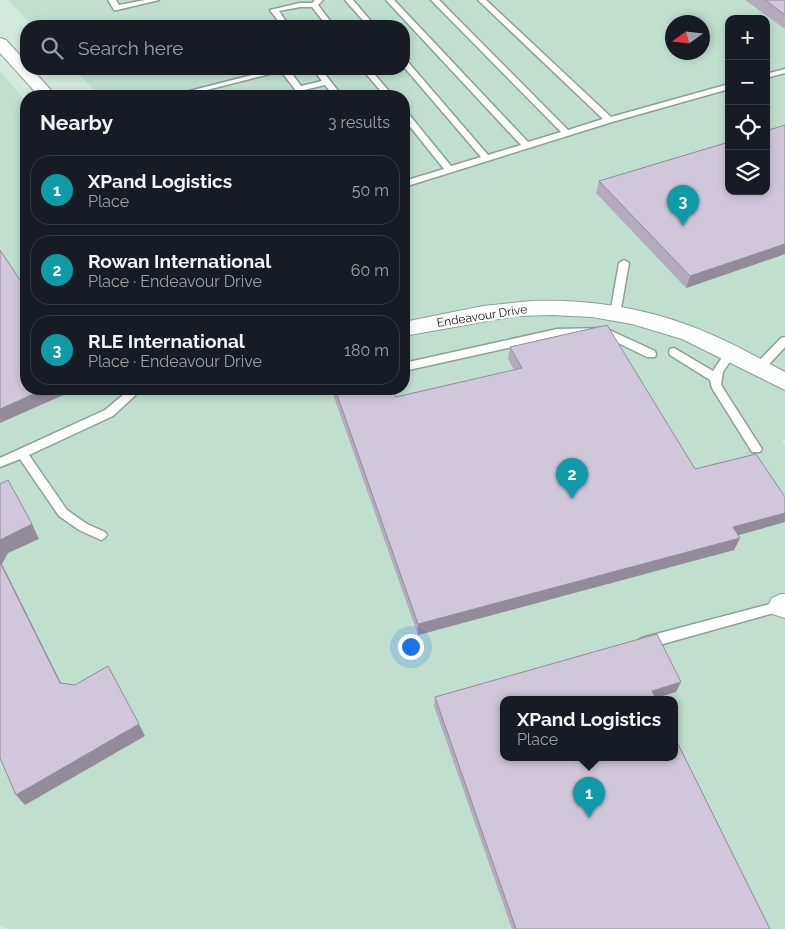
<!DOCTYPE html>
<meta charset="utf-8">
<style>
:root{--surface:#171b24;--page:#242831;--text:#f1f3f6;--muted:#9ea1a6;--line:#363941;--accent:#ea580c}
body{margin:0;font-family:Raleway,sans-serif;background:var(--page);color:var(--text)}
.controls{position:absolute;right:15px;top:15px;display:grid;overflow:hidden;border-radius:10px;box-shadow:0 2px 8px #0003}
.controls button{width:45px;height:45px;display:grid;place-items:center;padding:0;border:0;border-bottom:1px solid var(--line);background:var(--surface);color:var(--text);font:25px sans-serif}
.compass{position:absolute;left:665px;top:15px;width:45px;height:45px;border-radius:50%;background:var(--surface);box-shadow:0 2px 8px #0003;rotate:256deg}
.you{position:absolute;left:410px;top:646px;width:18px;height:18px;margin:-12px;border:4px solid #fff;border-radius:50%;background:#1a73e8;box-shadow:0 0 0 8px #1a73e833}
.badge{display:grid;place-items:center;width:32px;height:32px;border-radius:50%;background:var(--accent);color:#fff;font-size:16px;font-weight:700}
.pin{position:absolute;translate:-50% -41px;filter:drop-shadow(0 1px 2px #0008)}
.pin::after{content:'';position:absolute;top:26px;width:18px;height:15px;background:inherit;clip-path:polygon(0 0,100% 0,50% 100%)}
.popup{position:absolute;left:500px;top:696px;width:178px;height:65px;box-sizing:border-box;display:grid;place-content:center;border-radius:10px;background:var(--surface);filter:drop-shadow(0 1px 4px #0005);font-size:16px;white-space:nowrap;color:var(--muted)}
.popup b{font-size:19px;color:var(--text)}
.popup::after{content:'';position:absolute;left:50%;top:100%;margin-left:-10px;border:10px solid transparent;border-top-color:var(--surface)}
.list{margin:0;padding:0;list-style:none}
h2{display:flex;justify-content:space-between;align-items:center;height:65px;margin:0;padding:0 20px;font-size:21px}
h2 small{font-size:16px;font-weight:400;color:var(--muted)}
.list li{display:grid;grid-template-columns:32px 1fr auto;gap:15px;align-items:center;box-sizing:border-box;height:70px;margin:0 10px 10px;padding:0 10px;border:1px solid var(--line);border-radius:20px}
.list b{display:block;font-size:19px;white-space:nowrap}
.list p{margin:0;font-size:16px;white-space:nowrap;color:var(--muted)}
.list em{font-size:16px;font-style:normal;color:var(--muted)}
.icon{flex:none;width:28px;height:28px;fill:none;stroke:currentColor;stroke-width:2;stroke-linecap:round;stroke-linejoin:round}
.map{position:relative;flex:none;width:785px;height:929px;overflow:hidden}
.search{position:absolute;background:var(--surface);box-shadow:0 2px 8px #0003;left:20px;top:20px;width:390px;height:55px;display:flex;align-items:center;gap:12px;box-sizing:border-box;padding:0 18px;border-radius:20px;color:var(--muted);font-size:19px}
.panel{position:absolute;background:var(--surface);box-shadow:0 2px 8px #0003;left:20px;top:90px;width:390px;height:305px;border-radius:20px}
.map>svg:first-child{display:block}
</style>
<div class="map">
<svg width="785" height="929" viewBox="0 0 785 929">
<rect width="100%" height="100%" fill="#d2e9dd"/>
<!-- built -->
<path fill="#c0dfcf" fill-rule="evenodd" d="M 8,0 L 785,0 L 785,438 L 782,441 L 785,445 L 785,929 L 8,929 L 0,925 L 0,71 L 26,102 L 26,389 L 404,389 L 404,96 L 100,96 L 74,69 L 404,69 L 404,26 L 33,26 ZM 729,19 L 766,19 L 766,191 L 729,191 ZM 672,22 L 702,22 L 702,52 L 672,52 ZM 504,699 L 674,699 L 674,757 L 504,757 Z"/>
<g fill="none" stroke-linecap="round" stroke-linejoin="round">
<!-- service casing -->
<g stroke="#8ba095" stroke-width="3">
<g id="service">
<polygon points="108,0 116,0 119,5 145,0 159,0 117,10 114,10"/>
<polygon points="315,0 323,0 318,5 334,26 327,26 312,7 300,7 279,11 289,26 282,26 270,10 300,3 312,3"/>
<polygon points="345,0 353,0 375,26 368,26"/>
<polygon points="386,0 394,0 528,142 561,132 431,0 439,0 568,130 603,119 478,0 486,0 611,117 729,84 729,89 612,122 404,187 404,181 444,169 404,119 404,112 407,112 451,166 481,157 404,67 404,61 407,61 488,155 521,145"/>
<polygon points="275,69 290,71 301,86 322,81 313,69 321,69 342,96 334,96 325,85 304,90 308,96 300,96 284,75 278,72 183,96 170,96"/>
<polygon points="362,69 370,69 393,96 385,96"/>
<polygon points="785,69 785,73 766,78 766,74"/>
<polygon points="624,260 629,263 620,314 615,317 610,314 619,263"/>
<polygon points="605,328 655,351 656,354 655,357 647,357 604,336 557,337 404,371 404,363 557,329"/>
<polygon points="785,337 785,347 762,372 754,372 753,369 754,366 781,338"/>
<polygon points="674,348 713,371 726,351 734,351 735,354 723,372 721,385 760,446 762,449 760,452 752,452 712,388 710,380 670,355 669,352 670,349"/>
<polygon points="130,389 142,389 113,416 29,455 67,510 87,524 105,532 107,535 105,538 101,540 79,530 59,516 20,459 0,467 0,458 105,410"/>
<polygon points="781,601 785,602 785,610 781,611 645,649 640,647 639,643 640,639 645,637"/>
</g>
</g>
<!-- minor casing -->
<g stroke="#8ba095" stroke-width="2">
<g id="minor">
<polygon points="0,38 6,40 26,62 26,69 32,69 56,96 39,96 0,53"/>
<path d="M 531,301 C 592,299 654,309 710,334 C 736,345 760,359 785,372 L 785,390 L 682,339 L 632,324 L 592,317 L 551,315 L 515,316 L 404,336 L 404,322 L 483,306 Z"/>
<polygon points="781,594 785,594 785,618 772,614 768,606 772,598"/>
</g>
</g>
<!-- service -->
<use href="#service" fill="#fff" fill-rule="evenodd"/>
<!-- minor -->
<use href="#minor" fill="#fff" fill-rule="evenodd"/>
</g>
<!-- wall -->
<g fill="#b4abbc">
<polygon points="745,0 785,0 785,29"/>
<polygon points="785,125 785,254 686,288 596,193 599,181"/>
<polygon points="510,347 695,469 785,497 785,522 738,535 740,538 734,550 418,635 334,397 334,389 393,389 396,397 514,370 508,359"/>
<polygon points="676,692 655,698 770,929 512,929 434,706 435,697"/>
</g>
<!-- shaded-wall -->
<g fill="#928b99">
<polygon points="785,244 785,254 686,288 690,276"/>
<polygon points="45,389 77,389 0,423 0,409"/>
<polygon points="785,513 785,522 728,538 733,527"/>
<polygon points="32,524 39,539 8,553 2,564 67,695 60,683 0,562 0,540"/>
<polygon points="740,538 734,550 418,635 418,624"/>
<polygon points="681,682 676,692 652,699 652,691"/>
<polygon points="139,724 145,736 25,805 16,795"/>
</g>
<!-- building -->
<g fill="#d1c7db" stroke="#928b99">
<polygon points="765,0 785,0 785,15"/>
<polygon points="785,125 785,244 690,276 599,181 729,142 729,191 766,191 766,131"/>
<polygon points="0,250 26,289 26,389 45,389 0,409"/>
<polygon points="607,325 695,469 756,454 785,497 785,513 733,527 740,538 418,624 335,389 393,389 396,397 522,368 510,347"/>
<polygon points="8,480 32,524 0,540 0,484"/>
<polygon points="0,562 60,683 75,685 108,666 139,724 16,795 0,758"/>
<polygon points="657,634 681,682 652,691 656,699 504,699 504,757 674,757 674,736 770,929 516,929 435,697"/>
</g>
<g text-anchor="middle" stroke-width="4.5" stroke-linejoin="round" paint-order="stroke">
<!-- street labels -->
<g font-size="12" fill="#111915" stroke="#fff">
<text transform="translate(482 316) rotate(-9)" y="4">Endeavour Drive</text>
</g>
</g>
</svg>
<div class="controls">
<button>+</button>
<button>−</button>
<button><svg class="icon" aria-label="locate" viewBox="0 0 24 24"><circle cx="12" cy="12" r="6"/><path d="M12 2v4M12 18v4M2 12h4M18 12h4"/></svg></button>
<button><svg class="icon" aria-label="layers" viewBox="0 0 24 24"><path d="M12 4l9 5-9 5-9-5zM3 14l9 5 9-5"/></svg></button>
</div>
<svg class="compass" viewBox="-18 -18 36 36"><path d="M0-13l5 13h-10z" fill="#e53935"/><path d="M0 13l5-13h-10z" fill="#9ea1a6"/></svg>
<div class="you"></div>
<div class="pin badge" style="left:589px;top:818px;background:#0f9aa8">1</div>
<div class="popup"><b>XPand Logistics</b>Place</div>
<div class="pin badge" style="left:572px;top:499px;background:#0f9aa8">2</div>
<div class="pin badge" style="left:683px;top:226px;background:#0f9aa8">3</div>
<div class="search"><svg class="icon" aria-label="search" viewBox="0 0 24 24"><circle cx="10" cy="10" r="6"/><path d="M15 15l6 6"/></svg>Search here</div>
<section class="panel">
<h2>Nearby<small>3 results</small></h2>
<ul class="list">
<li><span class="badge" style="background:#0f9aa8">1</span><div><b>XPand Logistics</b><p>Place</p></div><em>50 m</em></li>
<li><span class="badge" style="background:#0f9aa8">2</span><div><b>Rowan International</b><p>Place · Endeavour Drive</p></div><em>60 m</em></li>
<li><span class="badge" style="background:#0f9aa8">3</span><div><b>RLE International</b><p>Place · Endeavour Drive</p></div><em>180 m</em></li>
</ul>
</section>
</div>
